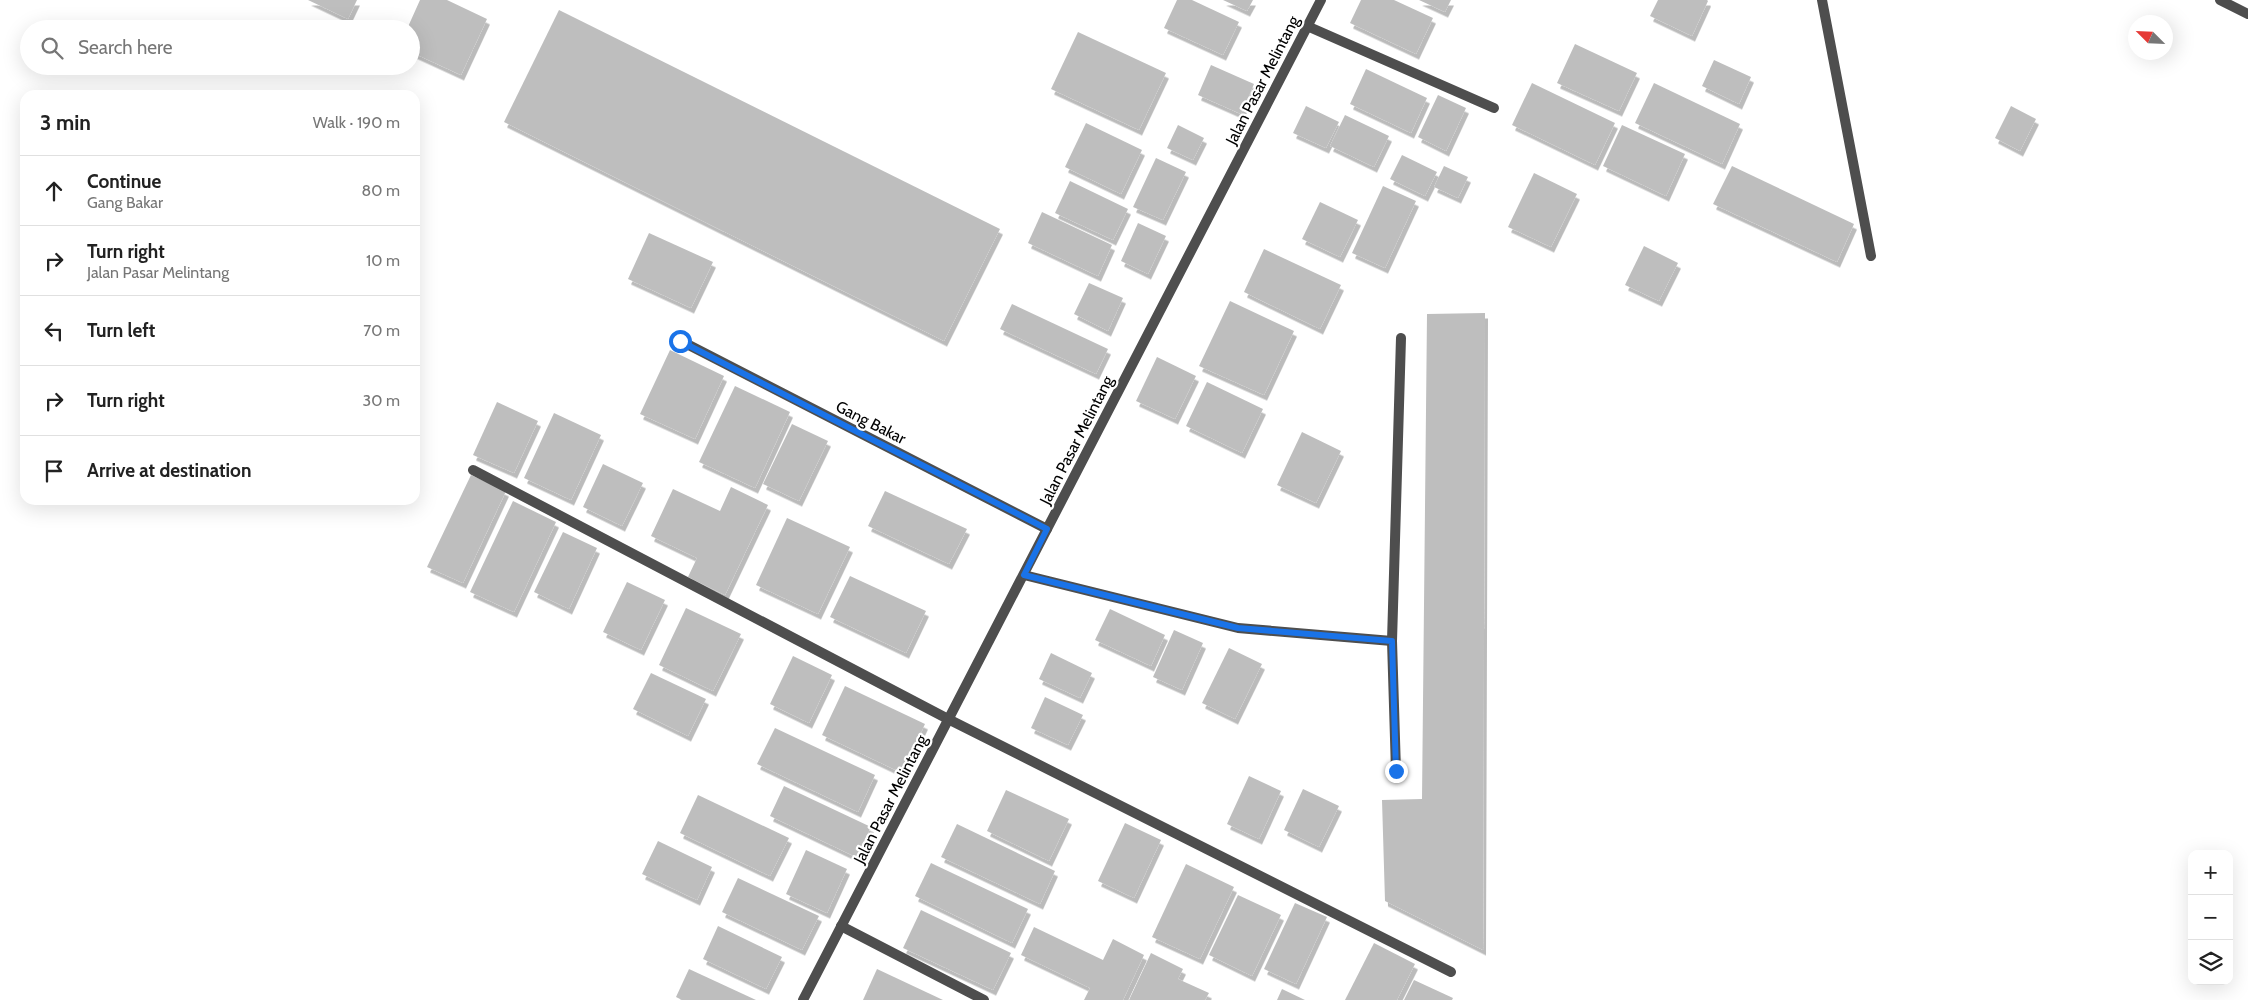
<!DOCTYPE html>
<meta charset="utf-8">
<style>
:root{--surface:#fff;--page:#f2f2f2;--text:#222;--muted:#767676;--line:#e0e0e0}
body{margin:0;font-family:Cabin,sans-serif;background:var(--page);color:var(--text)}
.controls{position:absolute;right:15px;bottom:15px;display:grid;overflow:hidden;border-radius:10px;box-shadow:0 5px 20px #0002}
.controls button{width:45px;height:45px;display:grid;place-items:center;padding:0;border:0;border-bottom:1px solid var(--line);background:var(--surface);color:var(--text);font:25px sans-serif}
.compass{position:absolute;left:2128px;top:15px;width:45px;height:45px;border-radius:50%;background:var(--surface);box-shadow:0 5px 20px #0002;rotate:294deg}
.stop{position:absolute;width:15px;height:15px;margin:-11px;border:4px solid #1a73e8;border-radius:50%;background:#fff}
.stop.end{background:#1a73e8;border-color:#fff;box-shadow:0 1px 5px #0008}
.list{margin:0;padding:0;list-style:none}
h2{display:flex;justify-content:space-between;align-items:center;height:65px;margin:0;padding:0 20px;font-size:21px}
h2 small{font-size:16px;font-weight:400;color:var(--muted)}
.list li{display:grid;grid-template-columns:32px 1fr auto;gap:15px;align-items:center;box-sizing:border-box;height:70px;padding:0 20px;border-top:1px solid var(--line)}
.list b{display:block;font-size:19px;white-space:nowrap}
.list p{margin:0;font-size:16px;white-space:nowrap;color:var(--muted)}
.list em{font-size:16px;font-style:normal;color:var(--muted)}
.icon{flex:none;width:28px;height:28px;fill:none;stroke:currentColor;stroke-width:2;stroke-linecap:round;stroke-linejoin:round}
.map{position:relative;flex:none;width:2248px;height:1000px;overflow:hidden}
.search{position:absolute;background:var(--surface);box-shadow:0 5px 20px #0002;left:20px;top:20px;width:400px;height:55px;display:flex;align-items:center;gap:12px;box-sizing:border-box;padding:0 18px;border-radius:28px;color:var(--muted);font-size:19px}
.panel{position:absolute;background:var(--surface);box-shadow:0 5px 20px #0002;left:20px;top:90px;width:400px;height:415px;border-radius:15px}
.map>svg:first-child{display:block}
</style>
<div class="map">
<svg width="2248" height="1000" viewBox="0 0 2248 1000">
<defs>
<filter id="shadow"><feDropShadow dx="3" dy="5.5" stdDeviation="0" flood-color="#0004"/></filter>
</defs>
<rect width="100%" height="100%" fill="#fff"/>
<!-- building -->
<g fill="#bebebe" filter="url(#shadow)">
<polygon points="308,0 357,0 348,19"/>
<polygon points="420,0 447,0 487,19 461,75 411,52 411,29 407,29"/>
<polygon points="1177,0 1192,0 1239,22 1223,55 1164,28"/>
<polygon points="1223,0 1253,0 1247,11"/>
<polygon points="1361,0 1394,0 1433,18 1416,54 1350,23"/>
<polygon points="1419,0 1451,0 1445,12"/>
<polygon points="1658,0 1707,0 1708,1 1692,36 1650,16"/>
<polygon points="559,10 1000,229 944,341 504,122"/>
<polygon points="1078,32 1166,73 1139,130 1051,89"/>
<polygon points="1575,44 1637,73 1619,111 1557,83"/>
<polygon points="1714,60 1751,77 1739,104 1702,86"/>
<polygon points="1211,65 1254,84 1241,114 1198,95"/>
<polygon points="1366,69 1427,98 1411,133 1350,104"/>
<polygon points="1532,83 1615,123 1595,165 1512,125"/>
<polygon points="1654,83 1740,124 1722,164 1635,123"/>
<polygon points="1438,95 1466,108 1446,151 1418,137"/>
<polygon points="1306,106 1339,122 1326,148 1293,133"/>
<polygon points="2011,106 2036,119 2020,151 1995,138"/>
<polygon points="1345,115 1389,136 1374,167 1330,146"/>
<polygon points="1086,123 1142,150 1121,194 1065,167"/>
<polygon points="1178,125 1204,138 1193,160 1167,148"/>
<polygon points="1622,125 1685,154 1666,196 1603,166"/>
<polygon points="1402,155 1437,172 1425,196 1390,179"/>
<polygon points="1156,158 1186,172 1163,220 1133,207"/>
<polygon points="1444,166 1468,177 1458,198 1434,187"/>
<polygon points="1732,166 1854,224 1837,262 1713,204"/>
<polygon points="1534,173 1577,194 1551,247 1508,227"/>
<polygon points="1070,181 1128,209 1113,240 1055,213"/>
<polygon points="1383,186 1416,201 1385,268 1352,253"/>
<polygon points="1320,202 1358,220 1340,257 1302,239"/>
<polygon points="1042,212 1112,245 1098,276 1028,243"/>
<polygon points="1138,223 1166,236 1148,274 1121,261"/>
<polygon points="649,233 713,262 691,308 628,279"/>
<polygon points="1644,246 1678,263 1659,301 1625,285"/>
<polygon points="1264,249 1341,285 1320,329 1244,292"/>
<polygon points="1089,283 1123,298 1108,331 1074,314"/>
<polygon points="1230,301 1294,331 1264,395 1199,366"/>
<polygon points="1012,304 1108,349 1096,374 1000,329"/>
<polygon points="1485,313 1483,950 1385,901 1382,800 1422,799 1427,314"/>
<polygon points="670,350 724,376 695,439 640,414"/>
<polygon points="1157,357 1196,376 1175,419 1136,401"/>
<polygon points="1207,382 1263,409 1242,453 1186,426"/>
<polygon points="735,386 790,412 755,488 699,462"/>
<polygon points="497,402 538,421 514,473 473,455"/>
<polygon points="554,413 601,435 571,500 524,478"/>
<polygon points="792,424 828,441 799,501 763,484"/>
<polygon points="1302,432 1341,451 1316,503 1277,485"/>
<polygon points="603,464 643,483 622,526 583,507"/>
<polygon points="471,475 506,491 463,583 427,567"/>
<polygon points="731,487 768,505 725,595 688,577 697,558 651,536 673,489 720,511"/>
<polygon points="885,491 967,529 949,564 868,526"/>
<polygon points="513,501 556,522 514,612 470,592"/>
<polygon points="787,518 850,547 818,614 756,585"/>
<polygon points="563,532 597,548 569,609 534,592"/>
<polygon points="850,576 926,611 906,653 830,617"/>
<polygon points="627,582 665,600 641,650 603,632"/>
<polygon points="686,608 741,634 713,691 659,665"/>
<polygon points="1110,609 1165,635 1151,666 1095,640"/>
<polygon points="1174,630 1203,643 1182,690 1153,677"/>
<polygon points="1229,648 1262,664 1235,719 1202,703"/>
<polygon points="1051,653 1092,673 1080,698 1039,679"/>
<polygon points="793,656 832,675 809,723 770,704"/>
<polygon points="651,673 706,699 688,736 633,709"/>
<polygon points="845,686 925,724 902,773 822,735"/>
<polygon points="1045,697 1083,715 1068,745 1031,728"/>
<polygon points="775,728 875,775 858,812 757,764"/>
<polygon points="1249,776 1281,791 1259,839 1227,824"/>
<polygon points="784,786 871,827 856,857 770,816"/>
<polygon points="1303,789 1339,806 1319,847 1284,830"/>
<polygon points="1006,790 1069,819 1049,861 987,831"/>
<polygon points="698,795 789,838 770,876 680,833"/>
<polygon points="1125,823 1161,840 1134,898 1098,881"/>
<polygon points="957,824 1055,871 1040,904 941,857"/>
<polygon points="658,841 712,867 697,900 642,874"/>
<polygon points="806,850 847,869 827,913 786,894"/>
<polygon points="931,863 1028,909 1012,943 915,896"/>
<polygon points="1186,864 1234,887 1200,959 1152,937"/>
<polygon points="738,878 819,916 802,950 722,912"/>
<polygon points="1238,895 1281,915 1252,976 1209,955"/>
<polygon points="1295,903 1327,917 1296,984 1264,969"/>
<polygon points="921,910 1011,953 993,990 903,948"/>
<polygon points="718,926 782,957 766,989 703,959"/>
<polygon points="1034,927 1103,960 1113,939 1144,955 1123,1000 1084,1000 1090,988 1021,955"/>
<polygon points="1374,943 1415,964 1397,1000 1345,1000"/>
<polygon points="1151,953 1183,969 1178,979 1209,993 1205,1000 1129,1000"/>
<polygon points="689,969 756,1000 682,1000 676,997"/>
<polygon points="877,969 943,1000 863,1000"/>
<polygon points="1414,980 1453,998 1452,1000 1404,1000"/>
<polygon points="1282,989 1305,1000 1277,1000"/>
</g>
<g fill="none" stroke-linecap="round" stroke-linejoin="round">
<!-- service -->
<g stroke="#4e4e4e" stroke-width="10">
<polyline points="1024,575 1238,628 1392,641"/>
<polyline points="1396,771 1392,641 1401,338"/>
</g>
<!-- minor -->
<g stroke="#4e4e4e" stroke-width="10">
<polyline points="1822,0 1871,256"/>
<polyline points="2220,0 2248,14"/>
<polyline points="1307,26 1494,108"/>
<polyline points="681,341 1047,529"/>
<polyline points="473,470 948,719 1451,972"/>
<polyline points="841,926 984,1000"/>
</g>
<!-- tertiary -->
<polyline stroke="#4e4e4e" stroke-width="10" points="803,1000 1321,0"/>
</g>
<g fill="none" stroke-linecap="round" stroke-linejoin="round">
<!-- route -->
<polyline stroke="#1a73e8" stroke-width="6" points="680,341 1047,529 1024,575 1238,628 1392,641 1396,771"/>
</g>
<g text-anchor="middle" stroke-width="4.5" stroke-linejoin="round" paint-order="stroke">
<!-- street labels -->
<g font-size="16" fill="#000" stroke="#fff">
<text transform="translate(1262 80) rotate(-63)" y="6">Jalan Pasar Melintang</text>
<text transform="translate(871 422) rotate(27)" y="6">Gang Bakar</text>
<text transform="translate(1076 440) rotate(-63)" y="6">Jalan Pasar Melintang</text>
<text transform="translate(890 799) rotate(-63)" y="6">Jalan Pasar Melintang</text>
</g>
</g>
</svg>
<div class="controls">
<button>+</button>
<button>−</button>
<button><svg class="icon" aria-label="layers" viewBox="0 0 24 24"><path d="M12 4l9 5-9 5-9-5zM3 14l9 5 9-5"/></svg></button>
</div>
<svg class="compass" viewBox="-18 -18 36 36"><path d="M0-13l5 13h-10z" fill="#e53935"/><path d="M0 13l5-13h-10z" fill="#767676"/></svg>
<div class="stop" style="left:680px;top:341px"></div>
<div class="stop end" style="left:1396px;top:771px"></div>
<div class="search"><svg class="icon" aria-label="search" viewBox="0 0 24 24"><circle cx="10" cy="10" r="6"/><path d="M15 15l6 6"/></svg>Search here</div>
<section class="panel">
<h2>3 min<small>Walk · 190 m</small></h2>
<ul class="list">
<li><svg class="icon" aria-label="ahead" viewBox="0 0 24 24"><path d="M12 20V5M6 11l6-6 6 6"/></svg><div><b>Continue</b><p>Gang Bakar</p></div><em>80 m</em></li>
<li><svg class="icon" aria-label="right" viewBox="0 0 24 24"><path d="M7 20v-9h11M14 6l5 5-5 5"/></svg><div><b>Turn right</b><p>Jalan Pasar Melintang</p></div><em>10 m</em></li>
<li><svg class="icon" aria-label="left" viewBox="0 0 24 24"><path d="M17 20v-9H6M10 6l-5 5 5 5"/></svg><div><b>Turn left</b></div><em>70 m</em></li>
<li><svg class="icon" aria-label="right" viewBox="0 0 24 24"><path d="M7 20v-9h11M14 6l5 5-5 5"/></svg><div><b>Turn right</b></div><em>30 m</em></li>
<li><svg class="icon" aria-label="arrive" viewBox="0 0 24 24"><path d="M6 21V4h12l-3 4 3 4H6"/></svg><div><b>Arrive at destination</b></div></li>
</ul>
</section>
</div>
